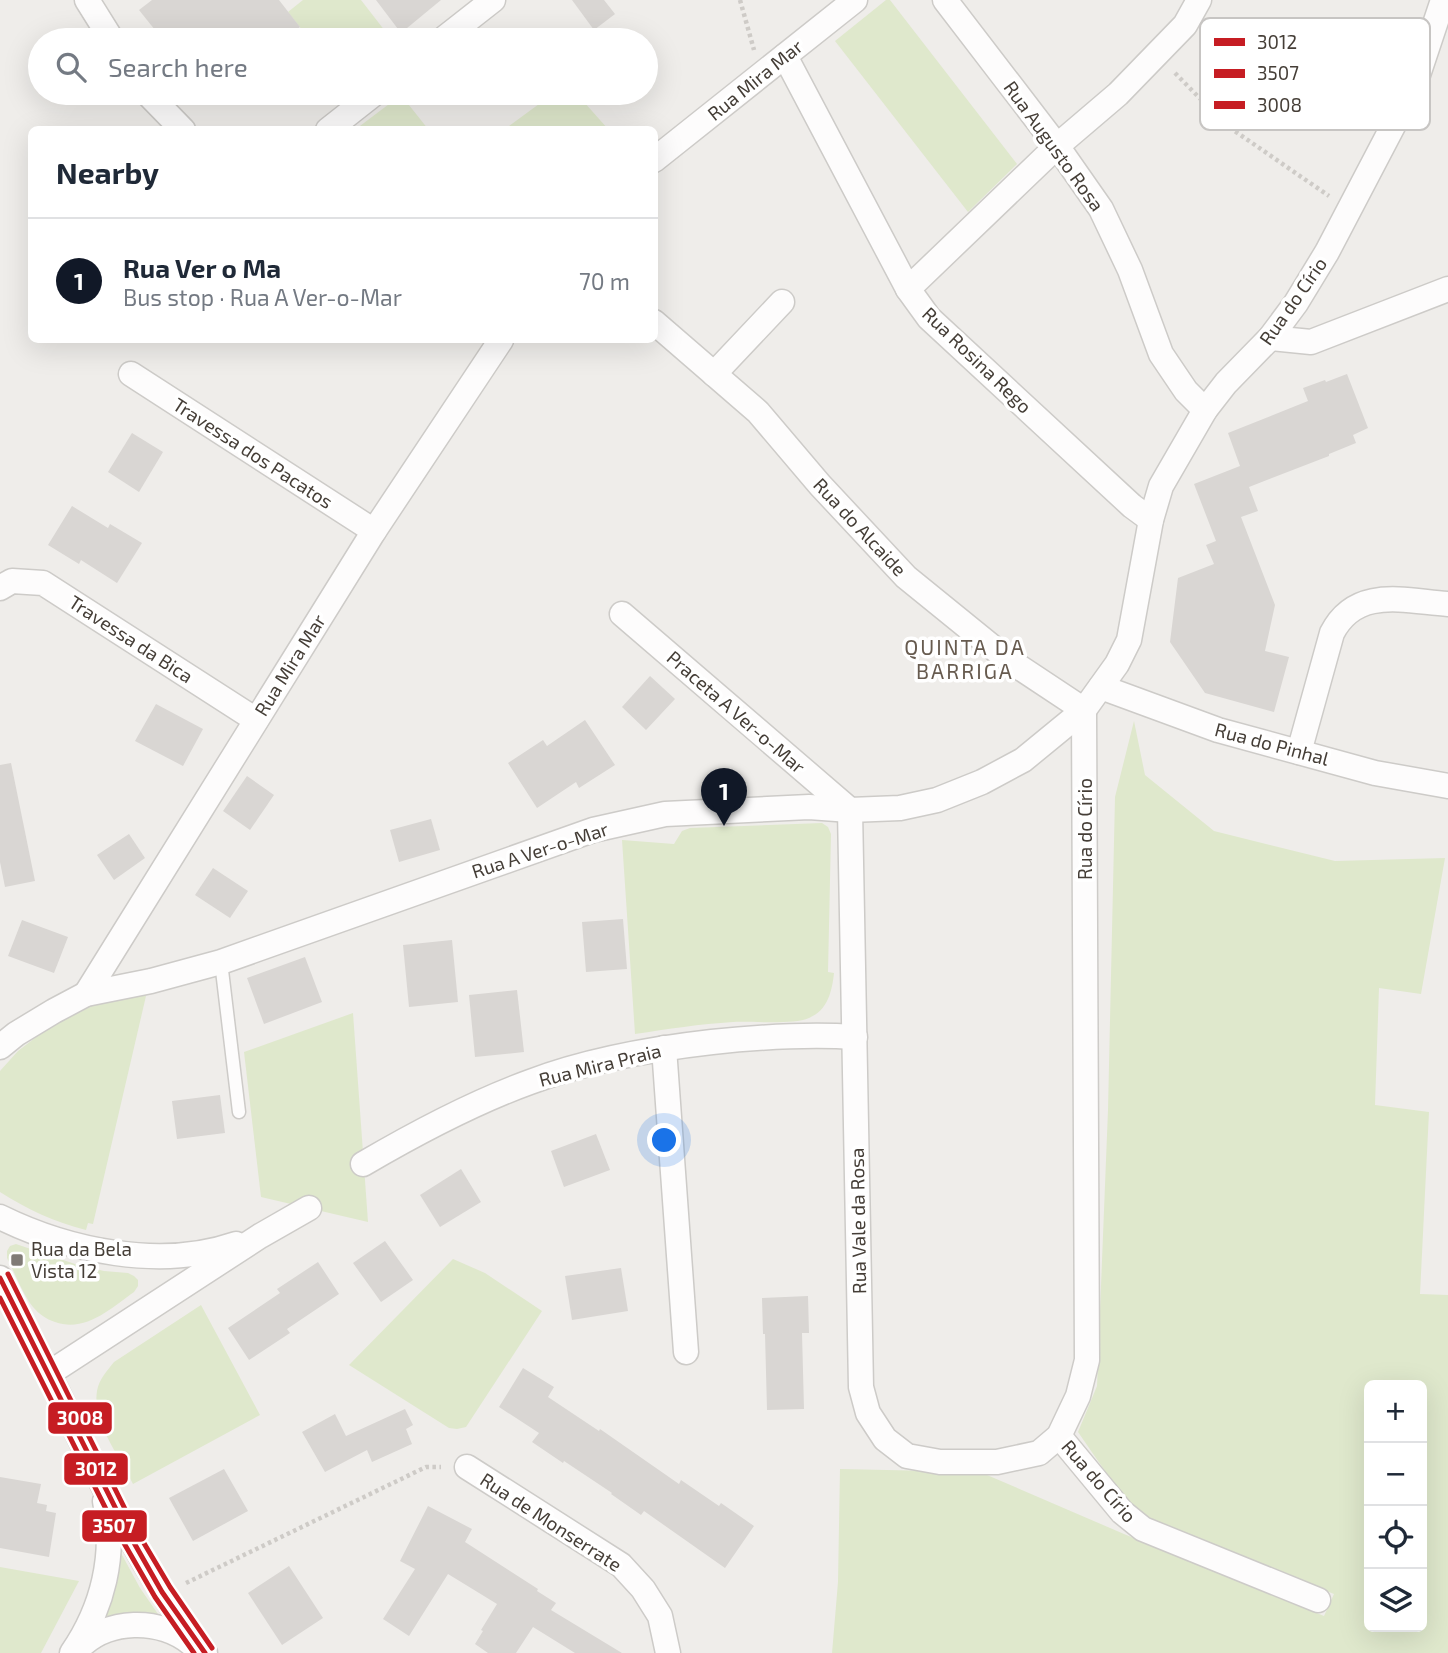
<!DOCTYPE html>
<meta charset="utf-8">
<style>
:root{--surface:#fff;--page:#f2f2f3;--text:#1f2937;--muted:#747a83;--line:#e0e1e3;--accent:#111827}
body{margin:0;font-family:"Exo 2",sans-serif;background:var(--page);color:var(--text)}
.controls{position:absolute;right:21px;bottom:21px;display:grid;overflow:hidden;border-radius:10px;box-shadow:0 7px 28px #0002}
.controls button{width:63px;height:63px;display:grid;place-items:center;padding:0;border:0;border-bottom:2px solid var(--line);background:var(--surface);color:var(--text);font:35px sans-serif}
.you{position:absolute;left:665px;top:1141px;width:24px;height:24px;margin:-18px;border:5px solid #fff;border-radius:50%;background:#1a73e8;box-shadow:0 0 0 10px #1a73e833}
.badge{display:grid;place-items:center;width:46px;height:46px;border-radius:50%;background:var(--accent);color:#fff;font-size:23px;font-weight:700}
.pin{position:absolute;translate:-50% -58px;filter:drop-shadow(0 2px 4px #0008)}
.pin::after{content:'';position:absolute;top:37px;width:24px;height:21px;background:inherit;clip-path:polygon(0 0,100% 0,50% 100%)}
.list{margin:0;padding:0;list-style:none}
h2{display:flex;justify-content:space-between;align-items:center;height:91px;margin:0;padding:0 28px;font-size:30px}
h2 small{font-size:23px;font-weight:400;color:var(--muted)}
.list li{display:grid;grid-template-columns:46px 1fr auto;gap:21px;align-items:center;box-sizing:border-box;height:126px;padding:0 28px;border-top:2px solid var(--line)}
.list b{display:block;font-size:26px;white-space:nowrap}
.list p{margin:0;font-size:23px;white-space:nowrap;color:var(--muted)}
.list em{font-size:23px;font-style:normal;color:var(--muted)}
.icon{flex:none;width:38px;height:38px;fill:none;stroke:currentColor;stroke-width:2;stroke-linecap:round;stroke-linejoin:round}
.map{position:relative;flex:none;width:1448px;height:1653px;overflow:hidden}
.search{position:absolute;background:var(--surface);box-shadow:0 7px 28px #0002;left:28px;top:28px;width:630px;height:77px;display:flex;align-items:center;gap:18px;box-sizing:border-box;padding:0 24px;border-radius:38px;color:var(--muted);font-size:26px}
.panel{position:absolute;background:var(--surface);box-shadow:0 7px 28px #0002;left:28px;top:126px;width:630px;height:217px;border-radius:10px}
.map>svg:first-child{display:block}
</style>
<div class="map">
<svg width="1448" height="1653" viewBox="0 0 1448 1653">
<rect width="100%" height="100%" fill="#efedea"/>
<!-- green -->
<g fill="#dfe8cc" fill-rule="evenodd">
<polygon points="303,0 361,0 392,40 310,40 288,12"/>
<polygon points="886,0 890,0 1017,164 968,212 835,41"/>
<polygon points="554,93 576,93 608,129 505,129"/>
<polygon points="401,95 428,129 356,129"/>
<path d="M 1134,721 L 1145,775 L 1214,831 L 1335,861 L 1445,858 L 1421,994 L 1379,988 L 1375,1105 L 1429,1112 L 1420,1294 L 1448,1295 L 1448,1653 L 832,1653 L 838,1582 L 840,1469 L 980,1472 L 1124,1534 L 1324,1616 L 1334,1594 L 1136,1516 L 1078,1432 L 1097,1386 L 1108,1110 L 1115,797 ZM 1369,1385 L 1422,1385 L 1422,1627 L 1369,1627 Z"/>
<path d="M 822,823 L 828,827 L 831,834 L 828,972 L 834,973 C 832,991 828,1010 809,1018 C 793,1025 753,1021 733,1022 C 700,1024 668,1029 635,1034 L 622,840 L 674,844 L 682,831 L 690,828 Z"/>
<path d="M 137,994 L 146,996 L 93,1224 L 88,1223 L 86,1230 C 54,1222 27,1209 0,1192 L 0,1071 L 18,1051 L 48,1028 L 100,1002 Z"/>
<polygon points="353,1013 368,1222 261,1197 244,1052"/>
<path d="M 16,1244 L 75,1264 L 104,1271 L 128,1273 L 134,1276 L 138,1280 L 138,1286 L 134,1292 C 111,1308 86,1333 55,1322 C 46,1319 39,1314 33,1307 C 22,1293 15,1273 7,1258 L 7,1251 L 10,1246 Z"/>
<polygon points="453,1259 485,1273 542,1311 466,1427 457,1429 449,1428 349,1365"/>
<path d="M 201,1305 L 260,1415 L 133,1484 C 120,1458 92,1421 97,1391 C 99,1379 107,1371 114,1362 Z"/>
<path d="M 121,1553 L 140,1588 L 158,1614 C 140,1611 123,1612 105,1617 L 115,1588 Z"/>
<polygon points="0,1567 79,1581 41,1653 0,1653"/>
</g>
<!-- building -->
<g fill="#d9d6d3">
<polygon points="152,0 279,0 300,27 282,40 163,40 139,10"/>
<polygon points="376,0 441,0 401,33"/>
<polygon points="572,0 604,0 615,14 594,30"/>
<polygon points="1347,374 1368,428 1353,435 1356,443 1329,454 1329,456 1249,487 1258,511 1241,517 1275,605 1265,651 1289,657 1274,712 1205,693 1170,642 1178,578 1214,564 1206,545 1216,541 1194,484 1240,466 1228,433 1308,401 1303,388 1325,380 1326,382"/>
<polygon points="132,433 163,452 139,492 108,472"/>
<polygon points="72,506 108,528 110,524 142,543 117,583 81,560 79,564 48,545"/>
<polygon points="650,676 675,699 646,730 622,707"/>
<polygon points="156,704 203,729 183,766 135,741"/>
<polygon points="585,720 615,765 579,788 576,782 537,808 508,763 543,740 547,746"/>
<polygon points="11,763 35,881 5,887 0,862 0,765"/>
<polygon points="247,776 274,795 250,830 223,811"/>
<polygon points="431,819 440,850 399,862 390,830"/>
<polygon points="129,834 145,858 114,880 97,855"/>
<polygon points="213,868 248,891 230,918 195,895"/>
<polygon points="623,919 627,969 586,972 582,922"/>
<polygon points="22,920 68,937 54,973 8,956"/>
<polygon points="452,940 458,1002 409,1007 403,945"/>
<polygon points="305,957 322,1002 264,1024 247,978"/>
<polygon points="517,990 524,1052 475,1057 469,995"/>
<polygon points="220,1095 225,1133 177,1139 172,1101"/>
<polygon points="596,1134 610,1170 564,1187 551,1151"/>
<polygon points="461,1169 481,1202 440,1227 420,1195"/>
<polygon points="385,1241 413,1280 381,1302 353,1263"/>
<polygon points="318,1262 339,1294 287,1329 290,1333 249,1360 228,1328 280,1293 277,1289"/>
<polygon points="621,1268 628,1311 572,1320 565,1276"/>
<polygon points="808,1296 809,1333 802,1333 804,1409 767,1410 765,1334 763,1334 762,1298"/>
<polygon points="523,1368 554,1387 548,1397 599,1431 600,1429 679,1484 681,1480 719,1506 721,1503 754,1526 725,1568 644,1511 641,1515 611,1494 612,1493 564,1461 563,1463 532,1442 539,1433 499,1407"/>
<polygon points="405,1409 413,1425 406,1429 412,1444 372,1462 367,1450 325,1472 302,1432 335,1414 346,1436"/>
<polygon points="224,1469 248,1511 193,1541 169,1498"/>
<polygon points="0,1477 41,1484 37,1503 47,1505 46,1511 56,1513 49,1557 0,1548"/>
<polygon points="428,1506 472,1529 465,1542 538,1589 537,1591 556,1603 551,1610 622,1653 575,1653 533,1627 516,1653 488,1653 475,1644 483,1631 481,1630 497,1604 448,1574 409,1636 383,1619 415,1569 400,1561"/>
<polygon points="289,1566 323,1618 282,1645 248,1593"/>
</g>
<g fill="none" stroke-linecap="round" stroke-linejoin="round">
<!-- lane casing -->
<g stroke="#cdcbc8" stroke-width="15">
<polyline id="lane" points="221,962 239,1112"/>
</g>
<!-- street casing -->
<g stroke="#cdcbc8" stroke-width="27">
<g id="street">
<polyline points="87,0 112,40"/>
<polyline points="945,0 1057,146 1101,209 1130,270 1161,354 1186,391 1205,410"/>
<polyline points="442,40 493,0"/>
<polyline points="785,56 908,289 929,318 1132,506 1151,520"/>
<polyline points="147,93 183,130"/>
<polyline points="328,130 375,93"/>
<polyline points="654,160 855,0"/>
<polyline points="908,289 1057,146 1118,94 1185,25 1199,0"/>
<polyline points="654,322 758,412 820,485 906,577 1007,659 1084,710"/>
<polyline points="1270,338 1311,342 1448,289"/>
<polyline points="131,374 374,531"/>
<polyline points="714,374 782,302"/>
<polyline points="0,588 12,581 43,583 256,720"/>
<polyline points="622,614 850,810 861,1387 868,1413 885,1439 907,1456 940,1462 997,1462 1039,1453 1059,1436 1078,1396 1087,1360 1084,710"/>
<polyline points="1101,687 1218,730 1375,773 1448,786"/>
<path d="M 1299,752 L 1332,633 C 1356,586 1404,601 1448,604"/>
<polyline points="86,994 374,531 501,340"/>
<polyline points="0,1047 16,1034 54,1011 86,994 151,981 221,962 593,830 665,814 809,807 850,810 900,808 937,800 982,782 1023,760 1084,710 1117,664 1129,640 1151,520 1161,486 1205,410 1226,383 1270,338 1296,303 1327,252 1415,84 1443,0"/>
<polyline points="664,1048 686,1352"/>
<path d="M 363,1164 C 416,1133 472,1103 530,1082 C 588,1060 650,1049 712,1042 C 759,1037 807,1034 855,1037"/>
<path d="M 0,1217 C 69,1251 161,1270 236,1244"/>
<path d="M 0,1278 C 19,1317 39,1355 58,1393 C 101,1483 144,1574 205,1653"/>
<polyline points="48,1374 260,1236 309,1208"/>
<polyline points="1059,1436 1122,1512 1143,1529 1318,1600"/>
<polyline points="467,1467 621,1565 643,1589 660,1616 668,1653"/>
<path d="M 77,1650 C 106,1618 161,1617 193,1645"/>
<path d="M 72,1653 C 103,1608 116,1555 105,1501"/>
</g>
</g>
<!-- path -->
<g stroke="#cecbc7" stroke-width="4.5" stroke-dasharray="3.5 3.5" stroke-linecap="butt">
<polyline points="740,0 754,50"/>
<polyline points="1175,73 1226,125 1329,196"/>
<polyline points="186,1583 426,1467 441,1467"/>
</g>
<!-- lane -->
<use href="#lane" stroke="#fdfcfc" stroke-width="12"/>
<!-- street -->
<use href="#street" stroke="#fdfcfc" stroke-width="24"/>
<!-- bus-1 casing -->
<g stroke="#fff" stroke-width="10">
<polyline id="bus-1" points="0,1278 125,1527 162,1592 205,1653"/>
</g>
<!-- bus-2 casing -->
<g stroke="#fff" stroke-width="10">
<polyline id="bus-2" points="0,1298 117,1531 155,1597 194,1653"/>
</g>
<!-- bus-3 casing -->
<g stroke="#fff" stroke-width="10">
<polyline id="bus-3" points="8,1274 132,1523 170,1587 212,1648"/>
</g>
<!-- bus-1 -->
<use href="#bus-1" stroke="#c61d23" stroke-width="5"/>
<!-- bus-2 -->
<use href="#bus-2" stroke="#c61d23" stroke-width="5"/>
<!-- bus-3 -->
<use href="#bus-3" stroke="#c61d23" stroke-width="5"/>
</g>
<!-- markers -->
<rect fill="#807b76" stroke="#fff" stroke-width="2.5" x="10" y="1253" width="14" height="14" rx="3.5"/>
<g text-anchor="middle" stroke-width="7" stroke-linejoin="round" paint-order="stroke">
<!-- street labels -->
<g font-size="19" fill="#453e37" stroke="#fff">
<text transform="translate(755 80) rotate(-39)" y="7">Rua Mira Mar</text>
<text transform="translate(1054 146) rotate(54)" y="7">Rua Augusto Rosa</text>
<text transform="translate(1293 301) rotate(-55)" y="7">Rua do Círio</text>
<text transform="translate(977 360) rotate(44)" y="7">Rua Rosina Rego</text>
<text transform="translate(253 453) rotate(33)" y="7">Travessa dos Pacatos</text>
<text transform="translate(860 527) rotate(47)" y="7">Rua do Alcaide</text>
<text transform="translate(131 639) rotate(33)" y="7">Travessa da Bica</text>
<text transform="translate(290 665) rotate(-58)" y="7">Rua Mira Mar</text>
<text transform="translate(736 712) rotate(41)" y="7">Praceta A Ver-o-Mar</text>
<text transform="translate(1272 744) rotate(15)" y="7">Rua do Pinhal</text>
<text transform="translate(1085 829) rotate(-90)" y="7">Rua do Círio</text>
<text transform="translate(540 850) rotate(-18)" y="7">Rua A Ver-o-Mar</text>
<text transform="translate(600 1065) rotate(-14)" y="7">Rua Mira Praia</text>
<text transform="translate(858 1221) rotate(-91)" y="7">Rua Vale da Rosa</text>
<text transform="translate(1099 1481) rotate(49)" y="7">Rua do Círio</text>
<text transform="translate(551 1522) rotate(33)" y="7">Rua de Monserrate</text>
</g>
<!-- poi labels -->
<g font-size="19" fill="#453e37" stroke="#fff" text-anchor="start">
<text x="31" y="1256">Rua da Bela<tspan x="31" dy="22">Vista 12</tspan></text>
</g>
<!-- neighbourhood labels -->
<g font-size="21" letter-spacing="2" fill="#675b4f" stroke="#fff">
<text x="965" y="655">QUINTA DA<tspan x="965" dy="24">BARRIGA</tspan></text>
</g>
</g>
<!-- legend -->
<rect x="1200" y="18" width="230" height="112" rx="10" fill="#fff" stroke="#c7c5c3" stroke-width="2"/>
<rect x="1214" y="38" width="31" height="8" fill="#c61d23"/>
<rect x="1214" y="69" width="31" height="9" fill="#c61d23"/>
<rect x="1214" y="101" width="31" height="8" fill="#c61d23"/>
<g font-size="19" fill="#453e37">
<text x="1257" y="49">3012</text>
<text x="1257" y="80">3507</text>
<text x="1257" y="112">3008</text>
</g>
<g stroke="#fff" stroke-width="2.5">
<rect x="47" y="1401" width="66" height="34" rx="7" fill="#c61d23"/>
<rect x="63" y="1452" width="66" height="34" rx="7" fill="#c61d23"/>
<rect x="81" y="1509" width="67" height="34" rx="7" fill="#c61d23"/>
</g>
<g font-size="19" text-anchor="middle" font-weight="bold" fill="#fff">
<text x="80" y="1425">3008</text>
<text x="96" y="1476">3012</text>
<text x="114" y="1533">3507</text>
</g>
</svg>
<div class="controls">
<button>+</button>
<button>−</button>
<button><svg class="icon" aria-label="locate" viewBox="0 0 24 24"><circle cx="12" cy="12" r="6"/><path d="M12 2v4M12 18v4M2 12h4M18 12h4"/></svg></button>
<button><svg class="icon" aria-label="layers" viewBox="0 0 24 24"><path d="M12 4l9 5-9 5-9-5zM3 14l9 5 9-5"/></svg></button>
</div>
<div class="you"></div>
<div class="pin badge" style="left:724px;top:826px">1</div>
<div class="search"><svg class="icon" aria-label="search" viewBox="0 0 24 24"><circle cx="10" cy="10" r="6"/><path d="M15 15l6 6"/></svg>Search here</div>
<section class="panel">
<h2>Nearby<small></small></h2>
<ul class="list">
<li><span class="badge">1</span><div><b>Rua Ver o Ma</b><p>Bus stop · Rua A Ver-o-Mar</p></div><em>70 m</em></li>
</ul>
</section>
</div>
